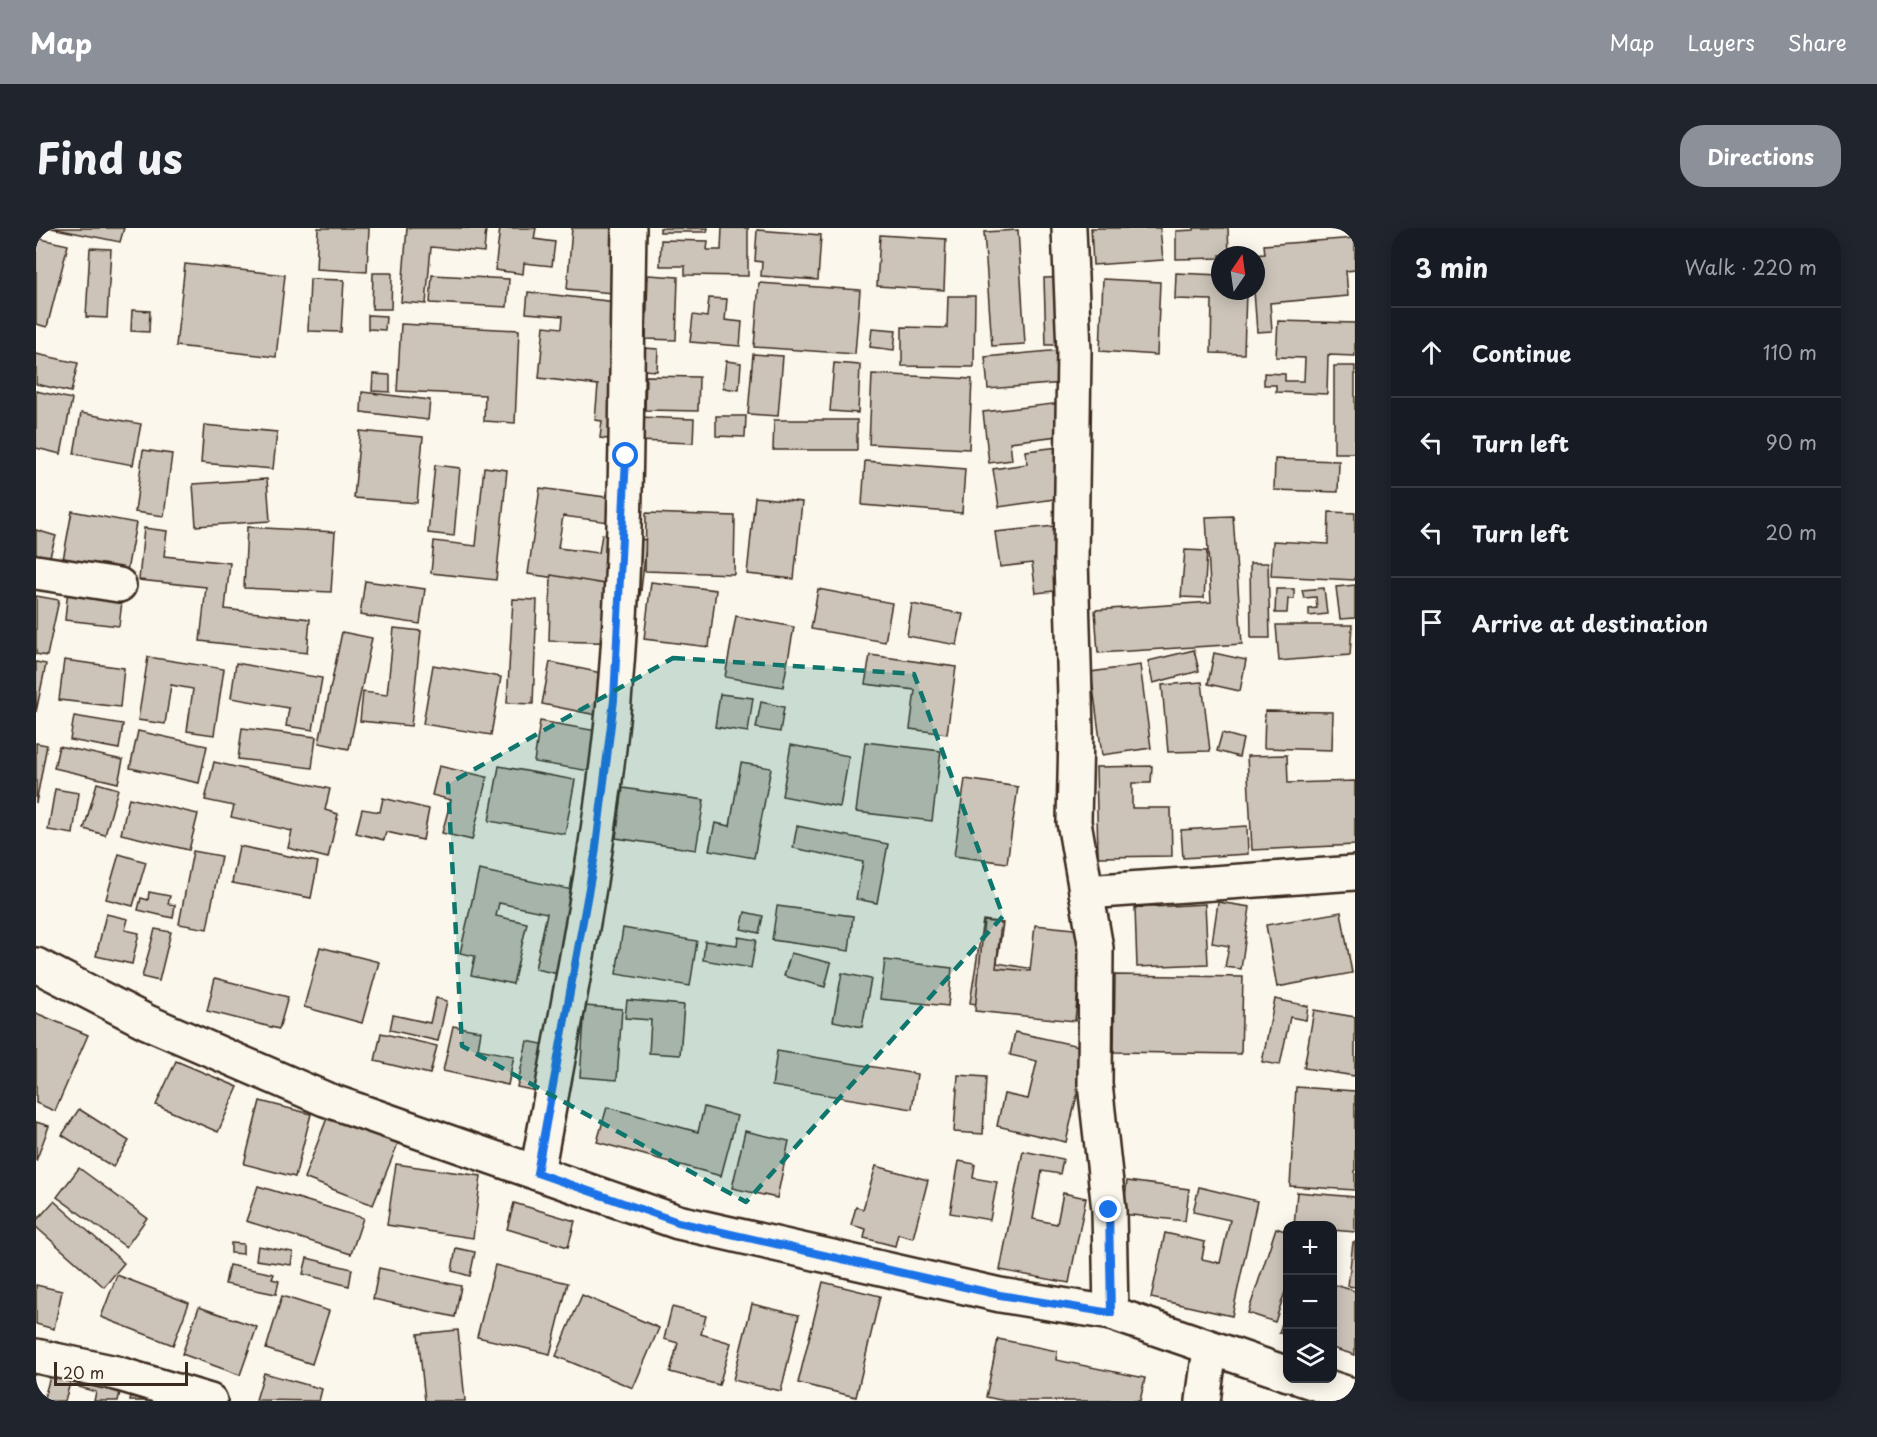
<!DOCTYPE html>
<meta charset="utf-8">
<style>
:root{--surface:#171b24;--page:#20242c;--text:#f1f3f6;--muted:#9ea1a6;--line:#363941;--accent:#8c9099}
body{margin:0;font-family:"Playpen Sans",sans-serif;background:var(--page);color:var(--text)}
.controls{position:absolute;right:18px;bottom:18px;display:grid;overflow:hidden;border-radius:12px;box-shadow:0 3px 15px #0003}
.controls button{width:54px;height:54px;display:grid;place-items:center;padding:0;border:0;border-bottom:2px solid var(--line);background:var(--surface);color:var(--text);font:30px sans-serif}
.compass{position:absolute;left:1175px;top:18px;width:54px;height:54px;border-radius:50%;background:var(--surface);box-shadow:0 3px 15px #0003;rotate:13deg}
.scale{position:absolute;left:18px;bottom:15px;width:134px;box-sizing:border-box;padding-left:6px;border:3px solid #3b2a1e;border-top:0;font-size:16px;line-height:21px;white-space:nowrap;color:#3b2a1e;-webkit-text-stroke:4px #fbf7ec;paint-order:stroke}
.stop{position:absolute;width:18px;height:18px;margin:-14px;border:4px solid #1a73e8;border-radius:50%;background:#fff}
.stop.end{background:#1a73e8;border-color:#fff;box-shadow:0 2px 6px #0008}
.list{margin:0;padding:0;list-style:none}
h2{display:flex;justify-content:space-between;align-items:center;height:78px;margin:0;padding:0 24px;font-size:26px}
h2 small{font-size:20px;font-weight:400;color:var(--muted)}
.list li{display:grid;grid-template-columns:39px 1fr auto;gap:18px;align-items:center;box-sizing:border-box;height:90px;padding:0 24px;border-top:2px solid var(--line)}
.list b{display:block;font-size:22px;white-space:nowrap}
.list em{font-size:20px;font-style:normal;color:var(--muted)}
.icon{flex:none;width:33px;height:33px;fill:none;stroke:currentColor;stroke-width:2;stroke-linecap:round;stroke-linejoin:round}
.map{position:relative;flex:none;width:1319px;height:1173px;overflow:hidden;border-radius:24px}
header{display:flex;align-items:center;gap:36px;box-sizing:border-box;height:84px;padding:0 30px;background:var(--accent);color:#fff}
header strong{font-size:28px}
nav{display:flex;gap:33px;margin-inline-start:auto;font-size:21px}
.intro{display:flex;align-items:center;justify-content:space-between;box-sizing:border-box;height:144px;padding:0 36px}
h1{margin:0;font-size:42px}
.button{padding:15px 27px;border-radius:24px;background:var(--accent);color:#fff;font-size:21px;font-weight:700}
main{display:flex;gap:36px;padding:0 36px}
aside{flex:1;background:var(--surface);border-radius:24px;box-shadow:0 3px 15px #0003}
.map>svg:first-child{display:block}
</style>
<header>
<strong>Map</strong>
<nav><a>Map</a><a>Layers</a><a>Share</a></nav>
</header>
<div class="intro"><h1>Find us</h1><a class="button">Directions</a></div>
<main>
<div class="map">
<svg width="1319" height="1173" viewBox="0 0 1319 1173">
<rect width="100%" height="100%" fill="#fbf7ec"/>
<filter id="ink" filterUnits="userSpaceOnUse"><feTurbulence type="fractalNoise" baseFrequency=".0167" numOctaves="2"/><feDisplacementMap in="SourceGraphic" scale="12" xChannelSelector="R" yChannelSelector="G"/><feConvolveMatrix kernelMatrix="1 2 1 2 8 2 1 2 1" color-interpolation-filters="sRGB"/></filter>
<g filter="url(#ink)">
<!-- building -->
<g fill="#ccc4b9" stroke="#3b2a1e" stroke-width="1.5">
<polygon points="15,0 88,0 84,14"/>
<polygon points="282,0 333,0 331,44 280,41"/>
<polygon points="371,0 450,0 448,24 395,19 390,76 365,74"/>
<polygon points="464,0 500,0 498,11 519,14 516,38 488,35 487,46 459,42"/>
<polygon points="536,0 595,0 589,66 531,61"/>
<polygon points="624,0 672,0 671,4 624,4"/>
<polygon points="686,0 712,0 712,48 649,47 649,38 624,38 625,12 672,13 671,22 685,22"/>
<polygon points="1055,0 1124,0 1127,32 1057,37"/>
<polygon points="1158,0 1192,0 1193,27 1184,27 1184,30 1140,31 1140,3 1158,2"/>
<polygon points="721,2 785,7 782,52 725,48 726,34 719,33"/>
<polygon points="982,2 989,116 956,118 948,4"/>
<polygon points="844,7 910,11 908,62 841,58"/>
<polygon points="0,10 32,17 11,99 0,96"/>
<polygon points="1319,10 1319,42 1310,43 1312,68 1234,75 1236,103 1221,104 1218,63 1220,63 1220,27 1215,27 1229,26 1228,17"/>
<polygon points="54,20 75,21 71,90 50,89"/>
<polygon points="149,36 249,47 240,129 140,118"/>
<polygon points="337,45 356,45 355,81 336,81"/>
<polygon points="1140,45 1184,47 1184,63 1210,63 1208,126 1175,125 1176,72 1139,71"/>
<polygon points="396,47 473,51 471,79 394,75"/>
<polygon points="612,47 642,49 640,112 610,111"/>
<polygon points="1043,49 1044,117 1010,117 1008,50"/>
<polygon points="274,51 308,52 305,104 272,103"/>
<polygon points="1067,51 1124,54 1121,127 1064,123"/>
<polygon points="723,55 824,62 819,126 718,119"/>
<polygon points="492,64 589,75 588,213 564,210 566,193 559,192 562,157 503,150 508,98 526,100 527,88 490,85"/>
<polygon points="912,68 939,68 938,139 866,138 866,99 911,100"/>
<polygon points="673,70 691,71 689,92 706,94 704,118 654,114 657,87 671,89"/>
<polygon points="96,82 114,83 113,104 95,103"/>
<polygon points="332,87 350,88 349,102 332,101"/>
<polygon points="1242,93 1319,95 1319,128 1292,127 1291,166 1240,164 1240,157 1228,157 1228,145 1249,146 1249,153 1268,153 1269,130 1240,129"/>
<polygon points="365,96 483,102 479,195 448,193 449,167 361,163"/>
<polygon points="836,100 860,102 858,122 834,119"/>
<polygon points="608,120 622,121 621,143 607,142"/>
<polygon points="1025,122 1028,155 952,161 949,129"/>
<polygon points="0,126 42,135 35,164 0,156"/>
<polygon points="717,126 747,128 742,188 712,186"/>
<polygon points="690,133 705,135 703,162 687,160"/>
<polygon points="798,135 824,137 822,185 794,183"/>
<rect x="1298" y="138" width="21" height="87"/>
<polygon points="337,146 354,147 354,164 336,163"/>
<polygon points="836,146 936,151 933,221 833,216"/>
<polygon points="610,148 663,149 662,183 609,182"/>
<polygon points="0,163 36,171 25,226 0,220"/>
<polygon points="326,164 394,172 392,192 325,184"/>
<polygon points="1026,175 1030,207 974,214 976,232 953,235 947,184"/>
<polygon points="45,185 105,196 97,237 38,226"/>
<polygon points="680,188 710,188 709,209 680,208"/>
<polygon points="601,189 658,191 657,215 600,213"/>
<polygon points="738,192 821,192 821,222 737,222"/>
<polygon points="168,197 241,204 237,241 165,235"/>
<polygon points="324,203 387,209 381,275 318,270"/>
<polygon points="1031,218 1039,268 963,279 957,241 991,236 990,223"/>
<polygon points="107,222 136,226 128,288 99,284"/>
<polygon points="1239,231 1303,233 1302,264 1238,262"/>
<polygon points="829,233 929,241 926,285 826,277"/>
<polygon points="399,237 424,240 418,308 392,305"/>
<polygon points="448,239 471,242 460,352 395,345 398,313 440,318"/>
<polygon points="231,251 234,293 160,298 157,256"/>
<polygon points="504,260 576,270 573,294 527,288 522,320 563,325 566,306 611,312 605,362 492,346"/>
<polygon points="719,269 766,274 758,351 711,346"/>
<polygon points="36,283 100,295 91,343 27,332"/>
<polygon points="1293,284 1319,285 1319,352 1235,348 1237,313 1292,316"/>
<polygon points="610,285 699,288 698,346 609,343"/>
<polygon points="1197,288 1206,416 1062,425 1059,382 1175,374 1170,289"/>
<polygon points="1029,297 1037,361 1000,365 996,335 964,339 959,304"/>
<polygon points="211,299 299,304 295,364 208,360"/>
<polygon points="108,300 131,303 128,328 194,335 189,381 274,391 271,425 164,413 170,359 103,352"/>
<polygon points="0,302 20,308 13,331 0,328"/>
<polygon points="1149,322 1171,323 1168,370 1145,369"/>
<polygon points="1214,335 1232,335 1234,410 1215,410"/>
<polygon points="515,347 605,362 594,415 513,413"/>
<polygon points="33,350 88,357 83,398 29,392"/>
<polygon points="329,353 389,361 384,396 324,387"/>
<polygon points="615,354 680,362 673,419 608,411"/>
<polygon points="1319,357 1319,390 1304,391 1300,359"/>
<polygon points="1288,360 1291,386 1273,388 1273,381 1281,380 1280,369 1268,370 1266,362"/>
<polygon points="782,361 856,375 849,414 775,401"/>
<polygon points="1240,361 1258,361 1258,371 1252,371 1251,385 1239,385"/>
<polygon points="0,368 23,372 11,428 0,426"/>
<polygon points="477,371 501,372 497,476 471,475"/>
<polygon points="876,376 927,386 921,417 871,408"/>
<polygon points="700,388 758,399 747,459 689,449"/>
<polygon points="1240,397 1316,397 1314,427 1243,433"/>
<polygon points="358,400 385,403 375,498 324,493 327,464 351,467"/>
<polygon points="306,404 336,410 313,521 283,515"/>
<polygon points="1158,422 1163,443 1117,455 1112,433"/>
<polygon points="1178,425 1210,432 1204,463 1172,456"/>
<polygon points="834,427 920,439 911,506 874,501 879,462 829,456"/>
<polygon points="112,429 188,441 178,507 151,503 157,461 135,457 129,496 102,492"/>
<polygon points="28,432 88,440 84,479 23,472"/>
<polygon points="0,434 10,436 0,484"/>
<polygon points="514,434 584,449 575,490 506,476"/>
<polygon points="200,435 286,450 277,502 250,498 253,480 195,470"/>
<polygon points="397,437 465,449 455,507 387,496"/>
<polygon points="1104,437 1115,520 1066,527 1055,444"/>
<polygon points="1166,454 1174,523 1132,524 1126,457"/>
<polygon points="684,466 717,470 712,504 679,499"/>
<polygon points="725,474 748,479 744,504 720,500"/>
<polygon points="1229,483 1297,484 1296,522 1228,520"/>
<polygon points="38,488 87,496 83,521 34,512"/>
<polygon points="504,493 567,504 560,544 498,534"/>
<polygon points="206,500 280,509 276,540 202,531"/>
<polygon points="102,503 171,518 163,555 94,540"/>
<polygon points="1186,505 1207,511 1203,529 1181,523"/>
<polygon points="829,514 905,523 896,593 820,584"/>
<polygon points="0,515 11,517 0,575"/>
<polygon points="755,517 813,528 804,579 746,568"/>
<polygon points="23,518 87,532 82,555 18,540"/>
<polygon points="1251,527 1252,555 1319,553 1319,617 1216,622 1211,528"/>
<polygon points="178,534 294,561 289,582 302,586 292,630 252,620 256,603 195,589 198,578 169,572"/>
<polygon points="705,535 735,540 718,630 673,622 679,595 694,598"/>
<polygon points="403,538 451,549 436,612 406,605 415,572 396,567"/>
<polygon points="463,538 539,552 529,606 453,593"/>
<polygon points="1116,538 1115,555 1096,555 1096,580 1135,580 1136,628 1062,629 1060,539"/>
<polygon points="929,551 982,559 971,635 918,628"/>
<polygon points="61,555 82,561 69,607 48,601"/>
<polygon points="587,560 668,572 660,622 580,610"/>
<polygon points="19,561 43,565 37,606 12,602"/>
<polygon points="93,570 162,586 153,622 85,606"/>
<polygon points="347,570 393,581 387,612 350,604 348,612 320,605 326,581 344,584"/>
<polygon points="761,598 852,616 841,675 820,671 827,634 757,620"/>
<polygon points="1211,598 1212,626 1147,630 1145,602"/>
<polygon points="203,618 282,634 275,670 196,655"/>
<polygon points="157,623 185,628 171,701 143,696"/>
<polygon points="83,626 110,634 97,678 70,671"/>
<polygon points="443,642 551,665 532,748 499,741 511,685 463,675 460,688 491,695 477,756 435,747 439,728 424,725"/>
<polygon points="113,664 134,668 132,676 139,677 137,690 102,682 105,670 112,672"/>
<polygon points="1182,674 1214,679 1205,741 1189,739 1193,718 1176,715"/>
<polygon points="1169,676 1172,736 1101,739 1099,680"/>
<polygon points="741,678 817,688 813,723 736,712"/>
<polygon points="709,684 727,688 723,705 705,701"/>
<polygon points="1305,684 1316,745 1241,759 1230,697"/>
<polygon points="70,686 92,691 89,702 103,705 96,736 60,728"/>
<polygon points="947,692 967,695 961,735 1004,742 997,785 934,775"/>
<polygon points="948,693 965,695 960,740 994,743 999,697 1048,702 1039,793 939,783"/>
<polygon points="587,700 661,713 654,758 580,746"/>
<polygon points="119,701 135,704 123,753 106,749"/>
<polygon points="702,709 720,712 715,740 667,732 669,713 701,717"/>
<polygon points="284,719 343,734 326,795 268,779"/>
<polygon points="755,725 795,735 789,759 748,748"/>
<polygon points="849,732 916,740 912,778 844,771"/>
<polygon points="806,745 835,751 826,799 797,793"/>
<polygon points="1079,747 1207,749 1205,826 1078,824"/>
<polygon points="179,750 252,769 243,801 171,783"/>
<polygon points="400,770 411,773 402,813 354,802 357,787 394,795"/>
<polygon points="1239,771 1272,778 1270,792 1254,789 1244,837 1226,834"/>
<polygon points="591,772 648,777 644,827 613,825 615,792 589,790"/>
<polygon points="549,778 586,781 581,852 544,849"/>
<polygon points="1278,782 1319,789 1319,848 1268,840"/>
<polygon points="0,785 52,807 19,883 0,875"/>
<polygon points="417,798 445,803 442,821 478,828 472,857 407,843"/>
<polygon points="979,804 1052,820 1030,914 961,898 968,866 992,871 1001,833 974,827"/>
<polygon points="345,805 401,818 394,846 339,833"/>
<polygon points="491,813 516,818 520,867 481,859"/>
<polygon points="741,823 881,846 876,881 736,858"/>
<polygon points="140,833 202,859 182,904 120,877"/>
<polygon points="922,847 950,849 947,906 918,904"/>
<polygon points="1260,859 1319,863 1319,962 1254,958"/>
<polygon points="224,873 275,886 259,949 208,936"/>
<polygon points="571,879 662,904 668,879 701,888 685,948 561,914"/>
<polygon points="43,881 93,913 77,939 26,907"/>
<polygon points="293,885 363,913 337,977 268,950"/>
<polygon points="0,894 13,898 0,933"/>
<polygon points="709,903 753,913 741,970 696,960"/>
<polygon points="987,923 1027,931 1024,946 1006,943 997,991 1021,996 1027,965 1050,970 1033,1055 964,1042"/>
<polygon points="923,933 939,936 937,950 961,954 954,992 914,985"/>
<polygon points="360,936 445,948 437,1010 351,997"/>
<polygon points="840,938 892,952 877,1010 862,1006 859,1018 828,1010 830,1001 815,997 820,979 827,981"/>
<polygon points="43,940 111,990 90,1019 21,969"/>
<polygon points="1091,953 1153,961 1149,993 1087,986"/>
<polygon points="222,958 327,990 315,1026 210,993"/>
<polygon points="1163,959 1221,973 1196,1088 1115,1070 1129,1005 1169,1014 1166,1031 1184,1035 1194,992 1157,984"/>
<polygon points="1261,964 1319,969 1319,1004 1296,1002 1296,998 1258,998"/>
<polygon points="18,973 88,1035 68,1059 0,999 0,993"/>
<polygon points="478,975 539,993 532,1019 471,1001"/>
<polygon points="1240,1000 1252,1004 1252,1055 1239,1094 1212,1085"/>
<polygon points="1317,1014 1319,1014 1319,1059 1312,1058"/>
<polygon points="195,1015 207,1016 207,1026 195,1025"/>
<polygon points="222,1018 257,1024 255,1037 220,1032"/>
<polygon points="420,1020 439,1024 434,1048 416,1043"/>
<polygon points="271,1030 316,1041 313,1058 267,1046"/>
<polygon points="193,1037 238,1046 236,1051 243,1053 240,1066 189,1056"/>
<polygon points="459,1037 532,1055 514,1126 441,1109"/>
<polygon points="343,1040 425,1058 419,1089 337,1071"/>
<polygon points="81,1047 153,1075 137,1117 65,1089"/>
<polygon points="787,1054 844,1068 820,1169 762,1155"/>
<polygon points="1296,1056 1319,1063 1319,1127 1296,1120"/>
<polygon points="0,1057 26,1063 18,1101 0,1096"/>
<polygon points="546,1067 623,1100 597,1160 520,1128"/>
<polygon points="246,1068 293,1083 276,1136 230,1121"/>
<polygon points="716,1076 763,1087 745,1163 697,1152"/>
<polygon points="1252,1077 1252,1107 1243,1105"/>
<polygon points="163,1079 221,1099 204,1147 146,1126"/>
<polygon points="636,1079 670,1088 665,1106 695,1115 683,1157 634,1144 642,1115 628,1111"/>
<polygon points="422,1102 429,1173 389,1173 382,1106"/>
<polygon points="962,1111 1021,1123 1020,1132 1109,1150 1104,1173 969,1173 950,1169"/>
<polygon points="19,1132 39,1137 29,1173 7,1173"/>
<polygon points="46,1144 86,1155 82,1173 58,1173 60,1164 43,1159"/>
<polygon points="228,1145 286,1161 283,1173 220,1172"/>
<polygon points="95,1168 122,1173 94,1173"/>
</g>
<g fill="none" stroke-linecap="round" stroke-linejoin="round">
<!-- minor casing -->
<g stroke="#3b2a1e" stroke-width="38">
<g id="minor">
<polyline points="1033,0 1038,123 1035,331 1040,504 1038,594 1060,720 1059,856 1073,982 1075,1085"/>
<polyline points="0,344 83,357"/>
<polyline points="1050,664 1319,645"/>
<polyline points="0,737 111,794 289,871 642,994 964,1067 1075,1085 1252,1146"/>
<path d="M 501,945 C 529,788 563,632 578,473 C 592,316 590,157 593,0"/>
<polyline points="0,1128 80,1145 174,1173"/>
<polyline points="1264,1150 1319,1168"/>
<polyline points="1167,1173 1174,1121"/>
</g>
</g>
<!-- minor -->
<use href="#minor" stroke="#fbf7ec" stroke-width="33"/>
</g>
</g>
<g fill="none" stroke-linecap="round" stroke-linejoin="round" filter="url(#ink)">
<!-- route -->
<polyline stroke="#1a73e8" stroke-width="8" points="590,228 578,472 559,627 501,945 642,994 964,1067 1075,1085 1073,982"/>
</g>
<!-- marked area -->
<path fill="#0f766e" fill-opacity="0.2" stroke="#0f766e" stroke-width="4.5" stroke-dasharray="12 8" stroke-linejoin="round" d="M 637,430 L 878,446 L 967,688 L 710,974 L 426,818 L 412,556 Z"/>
</svg>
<div class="controls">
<button>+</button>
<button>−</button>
<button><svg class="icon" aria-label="layers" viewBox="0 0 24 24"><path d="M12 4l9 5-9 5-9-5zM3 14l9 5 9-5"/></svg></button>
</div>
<svg class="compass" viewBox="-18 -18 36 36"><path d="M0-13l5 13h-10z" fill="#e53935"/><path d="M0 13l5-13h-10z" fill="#9ea1a6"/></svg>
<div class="scale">20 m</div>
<div class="stop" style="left:590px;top:228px"></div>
<div class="stop end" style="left:1073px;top:982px"></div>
</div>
<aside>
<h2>3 min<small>Walk · 220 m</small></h2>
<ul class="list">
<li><svg class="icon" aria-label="ahead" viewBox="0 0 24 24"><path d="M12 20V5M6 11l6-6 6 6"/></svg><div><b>Continue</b></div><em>110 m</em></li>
<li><svg class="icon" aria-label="left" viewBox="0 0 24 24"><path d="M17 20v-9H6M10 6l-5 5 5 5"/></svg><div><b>Turn left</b></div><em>90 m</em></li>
<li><svg class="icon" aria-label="left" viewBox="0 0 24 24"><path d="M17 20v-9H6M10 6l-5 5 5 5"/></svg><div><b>Turn left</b></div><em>20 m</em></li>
<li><svg class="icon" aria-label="arrive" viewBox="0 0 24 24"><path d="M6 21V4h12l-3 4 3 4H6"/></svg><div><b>Arrive at destination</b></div></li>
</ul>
</aside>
</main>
